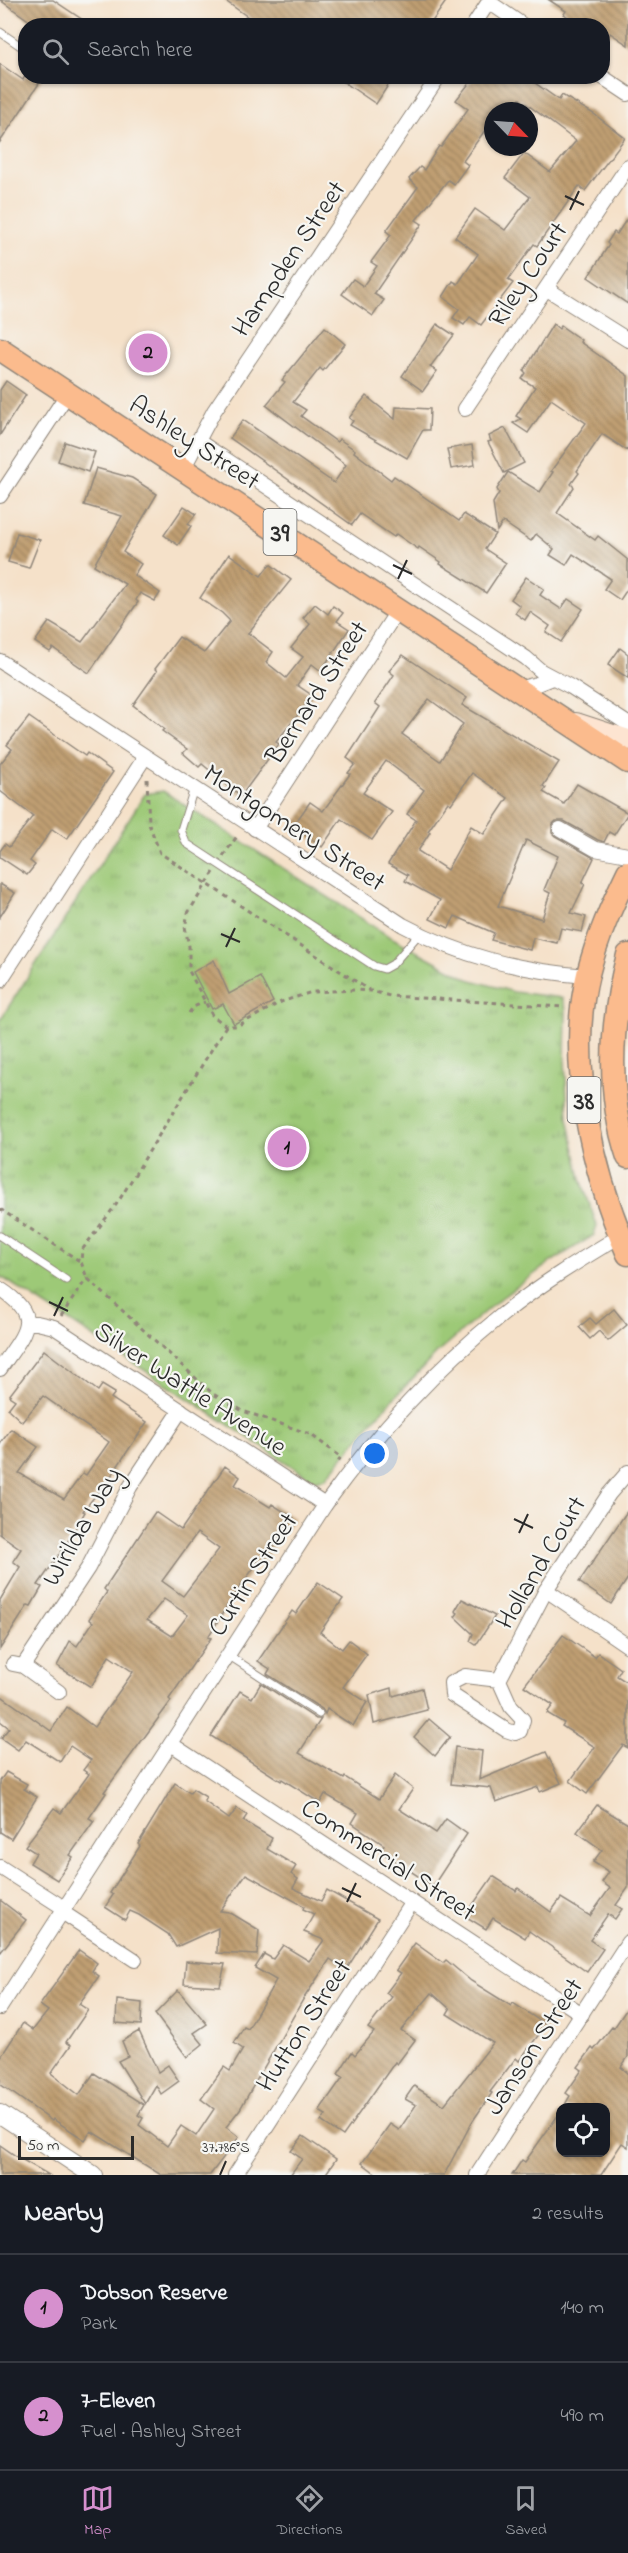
<!DOCTYPE html>
<meta charset="utf-8">
<style>
:root{--surface:#171b24;--page:#20242c;--text:#f1f3f6;--muted:#9ea1a6;--line:#363941;--accent:#d690ce}
body{margin:0;font-family:"Indie Flower",sans-serif;background:var(--page);color:var(--text)}
.controls{position:absolute;right:18px;bottom:18px;display:grid;overflow:hidden;border-radius:12px;box-shadow:0 2px 4px #0004}
.controls button{width:54px;height:54px;display:grid;place-items:center;padding:0;border:0;border-bottom:2px solid var(--line);background:var(--surface);color:var(--text);font:30px sans-serif}
.compass{position:absolute;left:484px;top:102px;width:54px;height:54px;border-radius:50%;background:var(--surface);box-shadow:0 2px 4px #0004;rotate:115deg}
.scale{position:absolute;left:18px;bottom:15px;width:116px;box-sizing:border-box;padding-left:6px;border:3px solid #2b2b2b;border-top:0;font-size:16px;line-height:21px;white-space:nowrap;color:#2b2b2b;-webkit-text-stroke:4px #f6f6f2;paint-order:stroke}
.you{position:absolute;left:375px;top:1454px;width:21px;height:21px;margin:-15px;border:4px solid #fff;border-radius:50%;background:#1a73e8;box-shadow:0 0 0 9px #1a73e833}
.badge{display:grid;place-items:center;width:39px;height:39px;border-radius:50%;background:var(--accent);color:#111;font-size:20px;font-weight:700}
.pin{position:absolute;translate:-50% -50%;border:3px solid #fff;box-shadow:0 2px 6px #0006}
.list{margin:0;padding:0;list-style:none}
h2{display:flex;justify-content:space-between;align-items:center;height:78px;margin:0;padding:0 24px;font-size:26px}
h2 small{font-size:20px;font-weight:400;color:var(--muted)}
.list li{display:grid;grid-template-columns:39px 1fr auto;gap:18px;align-items:center;box-sizing:border-box;height:108px;padding:0 24px;border-top:2px solid var(--line)}
.list b{display:block;font-size:22px;white-space:nowrap}
.list p{margin:0;font-size:20px;white-space:nowrap;color:var(--muted)}
.list em{font-size:20px;font-style:normal;color:var(--muted)}
.icon{flex:none;width:33px;height:33px;fill:none;stroke:currentColor;stroke-width:2;stroke-linecap:round;stroke-linejoin:round}
.map{position:relative;flex:none;width:628px;height:2175px;overflow:hidden}
.search{position:absolute;background:var(--surface);box-shadow:0 2px 4px #0004;left:18px;right:18px;top:18px;height:66px;display:flex;align-items:center;gap:15px;box-sizing:border-box;padding:0 21px;border-radius:24px;color:var(--muted);font-size:22px}
.sheet{height:294px;background:var(--surface)}
nav{display:flex;justify-content:space-around;align-items:center;box-sizing:border-box;height:84px;border-top:2px solid var(--line);background:var(--surface);font-size:16px;color:var(--muted)}
nav a{display:grid;justify-items:center;gap:3px}
nav .on{color:var(--accent)}
.map>svg:first-child{display:block}
</style>
<div class="map">
<svg width="628" height="2175" viewBox="0 0 628 2175">
<defs>
<pattern id="park-tufts" width="24" height="20" patternUnits="userSpaceOnUse" patternTransform="scale(1.5)"><rect width="24" height="20" fill="#9dc977"/><path d="M3 7l-1-3M5 7V3M7 7l1-3M15 17l-1-3M17 17v-4M19 17l1-3" fill="none" stroke="#80a362"/></pattern>
<pattern id="building-back-hatch" width="6" height="6" patternUnits="userSpaceOnUse" patternTransform="scale(1.5)"><rect width="6" height="6" fill="#c09f72"/><path d="M-1 5l2 2M0 0l6 6M5-1l2 2" fill="none" stroke="#9c825e"/></pattern>
</defs>
<rect width="100%" height="100%" fill="#f6f6f2"/>
<filter id="ink" filterUnits="userSpaceOnUse"><feTurbulence type="fractalNoise" baseFrequency=".0167" numOctaves="2"/><feDisplacementMap in="SourceGraphic" scale="12" xChannelSelector="R" yChannelSelector="G"/><feConvolveMatrix kernelMatrix="1 2 1 2 8 2 1 2 1" color-interpolation-filters="sRGB"/></filter>
<filter id="wash" filterUnits="userSpaceOnUse"><feTurbulence type="fractalNoise" baseFrequency=".008" numOctaves="4" result="noise"/><feDisplacementMap in="SourceGraphic" scale="24" xChannelSelector="R" yChannelSelector="G"/><feGaussianBlur stdDeviation="1.35" result="paint"/><feColorMatrix in="noise" values="0 0 0 0 0 0 0 0 0 0 0 0 0 0 0 0 0 1.4 0 .05"/><feComposite in="paint" operator="in"/></filter>
<g filter="url(#wash)">
<rect width="100%" height="100%" fill="#f5e1c9"/>
<!-- park -->
<polygon fill="url(#park-tufts)" stroke="#647a51" stroke-width="1.5" points="163,791 387,935 468,979 514,992 562,998 566,1009 565,1061 568,1118 581,1179 597,1226 594,1235 551,1262 497,1301 437,1353 374,1419 326,1478 313,1480 0,1276 0,1020 145,794"/>
<g id="blocks">
<!-- building -->
<g fill="url(#building-back-hatch)" fill-rule="evenodd">
<polygon points="0,0 53,0 92,26 37,26"/>
<polygon points="224,0 447,0 429,26 261,26"/>
<polygon points="549,0 628,0 628,45 610,33 603,44 603,26 581,26 564,14 566,11"/>
<polygon points="0,64 23,80 25,76 44,76 0,142"/>
<polygon points="335,76 394,76 376,104"/>
<polygon points="475,76 525,76 559,100 562,95 594,114 625,138 585,191 579,186 537,246 534,244 508,280 513,283 481,325 470,317 464,325 453,318 459,309 443,297 453,281 458,284 478,254 455,237 475,209 505,230 530,197 505,178 524,153 550,172 576,141 520,99 511,111 493,111 493,119 463,161 468,165 454,184 448,180 416,220 422,224 374,294 384,300 373,316 342,294 353,279 363,286 377,266 371,262 391,235 386,231 418,187 409,179 420,167 424,170 439,146 441,147 468,109 456,100"/>
<polygon points="628,217 628,304 588,277 609,245 607,243 614,232 617,234"/>
<polygon points="437,324 454,335 430,367 437,371 423,391 402,376"/>
<polygon points="553,324 559,329 561,326 581,340 580,342 628,376 628,451 602,434 577,471 579,473 571,484 574,487 557,513 595,540 598,536 628,560 628,588 620,600 604,589 611,579 573,554 566,565 550,555 554,549 536,534 531,541 503,522 497,531 493,503 499,493 497,489 508,472 540,492 553,472 551,471 586,423 551,399 528,433 513,423 521,419 516,416 535,387 522,379 526,373 524,371"/>
<polygon points="325,327 345,344 323,371 320,368 293,402 306,410 301,416 337,442 339,439 355,450 354,452 391,480 394,476 459,521 464,514 495,534 485,549 506,563 486,593 440,564 441,562 419,547 418,549 396,534 394,537 360,514 352,525 230,438 243,420 334,483 346,465 266,405 285,382 282,380"/>
<polygon points="6,381 26,395 0,435 0,390"/>
<polygon points="366,396 395,419 396,407 430,409 429,430 423,430 407,458 350,425 353,421 349,418"/>
<polygon points="505,428 524,463 504,473 488,442 491,441 489,436"/>
<polygon points="65,442 95,452 88,472 58,461"/>
<polygon points="472,445 475,465 451,469 447,449"/>
<polygon points="96,468 132,478 157,494 123,552 141,564 134,575 160,593 155,601 140,593 136,600 138,602 89,673 53,648 50,652 35,642 49,622 82,642 125,584 94,565 122,516 84,505"/>
<polygon points="184,506 196,514 188,524 191,526 178,545 164,535"/>
<polygon points="17,533 40,540 29,568 8,562"/>
<polygon points="229,554 261,576 270,564 291,580 248,633 273,652 266,662 286,678 303,657 291,648 310,624 303,618 315,604 328,614 333,606 343,613 337,621 349,629 321,671 312,664 297,685 313,696 276,742 279,744 241,796 202,764 199,767 183,753 187,749 162,731 164,729 133,705 157,671 155,669 179,637 204,653 230,621 222,613 200,598"/>
<polygon points="526,577 544,589 540,595 561,609 568,599 583,609 561,642 546,632 550,626 530,612 525,620 515,613 520,606 511,599"/>
<polygon points="620,648 628,654 628,678 608,665"/>
<path d="M 403,655 L 467,698 L 462,705 L 559,762 L 543,786 L 546,788 L 543,792 L 564,804 L 577,784 L 628,813 L 614,835 L 609,832 L 604,842 L 598,840 L 564,821 L 556,821 L 552,825 L 552,833 L 555,836 L 594,858 L 582,883 L 585,884 L 571,913 L 586,917 L 582,932 L 561,928 L 557,943 L 533,938 L 530,950 L 491,940 L 494,933 L 455,916 L 449,928 L 430,919 L 440,900 L 405,881 L 408,875 L 388,864 L 416,820 L 407,814 L 424,790 L 386,761 L 363,793 L 392,812 L 372,840 L 341,819 L 322,847 L 293,826 L 310,802 L 323,811 L 350,774 L 348,773 L 355,764 L 347,758 L 380,707 L 375,703 L 394,675 L 389,671 ZM 429,699 L 463,724 L 440,761 L 402,734 ZM 472,773 L 508,798 L 484,834 L 471,826 L 447,870 L 418,851 L 430,832 L 428,831 L 448,802 L 451,804 ZM 526,840 L 558,856 L 544,890 L 550,893 L 542,919 L 498,906 Z"/>
<polygon points="29,717 85,756 87,753 113,772 67,839 52,829 30,861 35,865 27,875 0,857 0,851 5,844 9,847 33,816 0,791 0,764 12,749 7,745"/>
<polygon points="0,884 15,893 0,917"/>
<polygon points="214,960 229,994 260,977 273,1002 234,1024 223,1004 212,1009 193,972"/>
<polygon points="614,1309 627,1325 608,1341 599,1331 590,1339 579,1327 590,1318 596,1324"/>
<polygon points="44,1350 98,1391 102,1385 115,1393 111,1398 147,1422 111,1476 83,1511 85,1512 64,1548 38,1585 42,1587 31,1606 28,1605 0,1649 0,1600 20,1567 13,1561 21,1549 0,1534 0,1444 11,1429 38,1447 19,1473 64,1499 83,1473 86,1475 109,1442 43,1396 22,1422 8,1409 15,1400 9,1396"/>
<path d="M 225,1466 L 240,1477 L 235,1485 L 270,1507 L 272,1504 L 294,1518 L 261,1564 L 258,1562 L 230,1601 L 208,1637 L 211,1638 L 169,1699 L 171,1701 L 104,1792 L 106,1793 L 89,1818 L 94,1821 L 70,1855 L 73,1857 L 57,1880 L 30,1863 L 36,1853 L 25,1846 L 54,1808 L 61,1813 L 89,1774 L 83,1770 L 91,1760 L 70,1746 L 60,1762 L 26,1740 L 18,1750 L 1,1738 L 9,1728 L 0,1721 L 0,1695 L 51,1731 L 67,1707 L 94,1727 L 133,1672 L 109,1656 L 91,1687 L 57,1666 L 70,1641 L 77,1646 L 93,1622 L 89,1619 L 107,1592 L 104,1589 L 155,1512 L 181,1530 ZM 197,1533 L 219,1549 L 183,1596 L 162,1581 ZM 164,1599 L 188,1615 L 172,1636 L 147,1620 Z"/>
<polygon points="628,1510 628,1578 611,1604 579,1582"/>
<polygon points="318,1582 343,1599 320,1632 342,1649 349,1640 367,1654 343,1687 367,1702 353,1726 327,1709 325,1714 322,1709 267,1674 270,1669 258,1661 292,1611 296,1614"/>
<polygon points="462,1599 495,1616 476,1645 470,1641 473,1634 455,1617 458,1613 455,1611"/>
<polygon points="563,1635 595,1657 598,1653 621,1669 617,1676 628,1683 628,1748 623,1745 587,1794 570,1781 595,1747 562,1726 564,1723 547,1713 553,1705 524,1686"/>
<polygon points="261,1683 316,1719 321,1719 299,1753 344,1779 345,1777 379,1799 395,1775 413,1789 399,1809 436,1833 446,1819 467,1834 433,1886 380,1851 384,1845 352,1823 358,1813 325,1794 320,1803 282,1779 281,1781 211,1736 240,1691 252,1698"/>
<polygon points="392,1688 393,1696 422,1688 427,1710 374,1724 369,1695"/>
<polygon points="429,1719 450,1737 435,1756 414,1737"/>
<polygon points="455,1747 482,1751 479,1780 546,1752 561,1783 540,1792 538,1787 496,1802 491,1788 451,1784"/>
<polygon points="6,1772 27,1784 24,1789 37,1797 11,1839 0,1832 0,1781"/>
<polygon points="175,1783 190,1793 193,1789 206,1797 204,1801 229,1819 237,1808 247,1815 243,1821 272,1838 267,1849 296,1866 291,1874 298,1879 293,1888 321,1901 327,1890 378,1919 346,1970 330,1959 304,1998 240,2109 226,2127 239,2137 210,2175 161,2175 91,2131 85,2140 53,2119 52,2121 0,2084 0,2058 23,2023 33,2030 48,2011 40,2005 79,1950 97,1963 92,1971 99,1976 79,2004 88,2010 66,2042 71,2045 51,2073 79,2095 94,2073 144,2105 138,2115 143,2118 139,2125 167,2146 181,2126 196,2136 214,2109 201,2099 224,2067 230,2071 243,2049 234,2043 244,2027 248,2029 276,1980 255,1968 264,1954 273,1959 283,1945 309,1961 324,1940 304,1932 314,1914 303,1909 304,1906 246,1874 220,1911 229,1912 259,1930 257,1955 217,1953 218,1928 176,1947 168,1934 139,1915 130,1911 125,1920 105,1907 113,1895 110,1893 140,1846 138,1844"/>
<polygon points="597,1805 628,1824 628,1888 616,1905 622,1909 615,1919 608,1914 590,1940 603,1949 587,1972 529,1931 525,1938 493,1918 486,1929 465,1916 493,1876 516,1891 518,1888 551,1912 561,1898 590,1916 610,1888 602,1882 609,1872 593,1862 602,1850 577,1832"/>
<polygon points="0,1900 26,1920 0,1953"/>
<polygon points="415,1943 443,1963 446,1960 471,1981 511,2006 513,2003 546,2025 519,2061 516,2058 490,2092 492,2093 472,2122 444,2175 378,2175 362,2163 390,2124 399,2130 416,2105 405,2099 414,2086 444,2105 493,2043 447,2014 450,2009 432,1993 401,2030 415,2040 397,2064 395,2062 343,2136 321,2121 326,2115 319,2111 343,2077 338,2074 352,2052 355,2055 374,2032 368,2028 392,1997 386,1993 401,1973 396,1970"/>
<polygon points="186,1961 225,1964 220,1986 184,1984"/>
<polygon points="178,1990 207,2024 194,2033 203,2044 187,2057 155,2014"/>
<polygon points="117,2000 142,2003 141,2025 116,2023"/>
<polygon points="628,2007 628,2057 621,2067 628,2073 628,2147 622,2143 601,2175 512,2175 522,2160 525,2162 561,2111 561,2152 606,2152 606,2108 563,2108 570,2096 566,2093 582,2070 578,2067 592,2048 594,2050 612,2027 614,2028"/>
<polygon points="139,2031 158,2072 168,2065 179,2081 161,2094 156,2085 145,2104 118,2061 128,2056 122,2041"/>
<polygon points="303,2136 336,2159 325,2175 290,2175 302,2159 291,2151"/>
<polygon points="0,2145 16,2156 49,2175 0,2175"/>
</g>
</g>
</g>
<g filter="url(#ink)">
<use href="#blocks" fill-opacity="0" stroke="#90867a" stroke-width="1.5"/>
<g fill="none" stroke-linecap="round" stroke-linejoin="round">
<!-- service casing -->
<g stroke="#90867a" stroke-width="9">
<g id="service">
<polyline points="0,32 22,47"/>
<polyline points="194,788 181,830 186,843 374,966 384,969 393,964 419,934"/>
<polyline points="0,1236 66,1280"/>
<polyline points="228,1655 319,1714"/>
</g>
</g>
<!-- minor casing -->
<g stroke="#90867a" stroke-width="16">
<g id="minor">
<polyline points="489,2 524,26"/>
<polyline points="473,26 490,0"/>
<polyline points="601,76 628,94"/>
<polyline points="547,289 628,340"/>
<polyline points="465,409 628,166"/>
<polyline points="198,441 526,658 541,671 571,687 628,724"/>
<polyline points="183,469 214,411 439,76"/>
<polyline points="0,496 68,393"/>
<path d="M 0,661 L 403,925 C 462,957 521,971 587,976"/>
<polyline points="517,689 537,684 552,678"/>
<polyline points="255,829 398,610"/>
<polyline points="560,829 595,849 628,855"/>
<polyline points="0,981 145,757"/>
<path d="M 0,1289 C 45,1318 23,1334 0,1369"/>
<polyline points="27,1323 37,1323 54,1327 325,1505"/>
<polyline points="546,1590 628,1646"/>
<polyline points="13,1664 23,1666 59,1692"/>
<polyline points="23,1666 88,1568 130,1487 181,1410"/>
<polygon points="465,1676 499,1680 511,1707 523,1720 520,1731 515,1733 506,1730 452,1695 451,1683"/>
<polyline points="499,1680 546,1590 609,1494 628,1472"/>
<polyline points="171,1744 582,2014"/>
<polyline points="0,1867 64,1908"/>
<polyline points="62,1912 135,1960"/>
<path d="M 0,2008 L 325,1505 C 376,1434 434,1370 502,1315 C 539,1285 580,1260 620,1236"/>
<polyline points="235,2175 412,1902"/>
<polyline points="477,2175 628,1942"/>
</g>
</g>
<!-- tertiary casing -->
<g stroke="#90867a" stroke-width="20">
<polyline id="tertiary" points="0,2114 93,2175"/>
</g>
<!-- secondary casing -->
<g stroke="#90867a" stroke-width="22">
<polyline id="secondary" points="576,723 628,740"/>
</g>
<!-- primary casing -->
<g stroke="#90867a" stroke-width="25">
<g id="primary">
<polyline points="0,349 628,762"/>
<path d="M 628,872 C 612,905 597,938 588,974 C 566,1062 593,1173 628,1254"/>
<path d="M 628,955 C 611,1020 606,1092 628,1157"/>
</g>
</g>
<!-- path -->
<g stroke="#90867a" stroke-width="3" stroke-dasharray="4.5 4.5" stroke-linecap="butt">
<polyline points="147,779 149,824 160,853 369,990"/>
<polyline points="223,856 238,835"/>
<polyline points="214,872 188,913 185,927 189,946 189,971 212,1015 226,1026 237,1026 281,1002 312,992 354,990 371,991 390,996 563,1007"/>
<polyline points="189,1013 193,1007 205,1002"/>
<polyline points="226,1026 118,1202 82,1250 81,1262 87,1278 213,1394 243,1411 310,1434 341,1457 338,1461"/>
<polyline points="0,1209 81,1262"/>
<polyline points="61,1316 87,1278"/>
</g>
<!-- service -->
<use href="#service" stroke="#fff" stroke-width="7"/>
<!-- minor -->
<use href="#minor" stroke="#fff" stroke-width="14"/>
<!-- tertiary -->
<use href="#tertiary" stroke="#fff" stroke-width="18"/>
<!-- secondary -->
<use href="#secondary" stroke="#fde4d1" stroke-width="20"/>
<!-- primary -->
<use href="#primary" stroke="#fbbb8d" stroke-width="22"/>
</g>
</g>
<!-- ticks -->
<path fill="none" stroke="#2b2b2b" stroke-width="2" d="M 565,196 L 584,205M 570,210 L 579,191M 393,565 L 412,574M 398,579 L 407,560M 221,934 L 240,942M 226,947 L 235,928M 49,1302 L 68,1311M 54,1316 L 63,1297M 514,1519 L 533,1528M 519,1533 L 528,1514M 342,1888 L 361,1897M 347,1902 L 356,1883M 220,2175 L 226,2161"/>
<g text-anchor="middle" stroke-width="4.5" stroke-linejoin="round" paint-order="stroke">
<!-- shield labels -->
<g fill="#f6f6f2" stroke="#686867" stroke-width="1.5">
<rect x="263.5" y="509" width="33" height="46" rx="4.5"/>
<rect x="567.5" y="1077" width="33" height="46" rx="4.5"/>
</g>
<g font-size="26" font-weight="bold" fill="#2b2b2b">
<text x="280" y="541">39</text>
<text x="584" y="1109">38</text>
</g>
<!-- street labels -->
<g font-size="27" fill="#2b2b2b" stroke="#f6f6f2">
<text transform="translate(288 258) rotate(-56)" y="9">Hampden Street</text>
<text transform="translate(527 274) rotate(-56)" y="9">Riley Court</text>
<text transform="translate(195 442) rotate(33)" y="9">Ashley Street</text>
<text transform="translate(316 692) rotate(-57)" y="9">Bernard Street</text>
<text transform="translate(295 827) rotate(33)" y="9">Montgomery Street</text>
<text transform="translate(191 1388) rotate(33)" y="9">Silver Wattle Avenue</text>
<text transform="translate(81 1526) rotate(-60)" y="9">Wirilda Way</text>
<text transform="translate(540 1562) rotate(-59)" y="9">Holland Court</text>
<text transform="translate(252 1574) rotate(-57)" y="9">Curtin Street</text>
<text transform="translate(389 1859) rotate(33)" y="9">Commercial Street</text>
<text transform="translate(303 2025) rotate(-57)" y="9">Hutton Street</text>
<text transform="translate(533 2046) rotate(-57)" y="9">Janson Street</text>
</g>
</g>
<g font-size="15" text-anchor="middle" fill="#2b2b2b" stroke="#f6f6f2" stroke-width="4.5" stroke-linejoin="round" paint-order="stroke">
<text x="226" y="2152">37.786°S</text>
</g>
</svg>
<div class="controls">
<button><svg class="icon" aria-label="locate" viewBox="0 0 24 24"><circle cx="12" cy="12" r="6"/><path d="M12 2v4M12 18v4M2 12h4M18 12h4"/></svg></button>
</div>
<svg class="compass" viewBox="-18 -18 36 36"><path d="M0-13l5 13h-10z" fill="#e53935"/><path d="M0 13l5-13h-10z" fill="#9ea1a6"/></svg>
<div class="scale">50 m</div>
<div class="you"></div>
<div class="pin badge" style="left:287px;top:1148px">1</div>
<div class="pin badge" style="left:148px;top:353px">2</div>
<div class="search"><svg class="icon" aria-label="search" viewBox="0 0 24 24"><circle cx="10" cy="10" r="6"/><path d="M15 15l6 6"/></svg>Search here</div>
</div>
<section class="sheet">
<h2>Nearby<small>2 results</small></h2>
<ul class="list">
<li><span class="badge">1</span><div><b>Dobson Reserve</b><p>Park</p></div><em>140 m</em></li>
<li><span class="badge">2</span><div><b>7-Eleven</b><p>Fuel · Ashley Street</p></div><em>490 m</em></li>
</ul>
</section>
<nav>
<a class="on"><svg class="icon" aria-label="map" viewBox="0 0 24 24"><path d="M3 6l6-2 6 2 6-2v14l-6 2-6-2-6 2zM9 4v14M15 6v14"/></svg>Map</a>
<a><svg class="icon" aria-label="directions" viewBox="0 0 24 24"><path d="M12 3l9 9-9 9-9-9zM9 14v-3h6M13 9l2 2-2 2"/></svg>Directions</a>
<a><svg class="icon" aria-label="saved" viewBox="0 0 24 24"><path d="M7 4h10v16l-5-4-5 4z"/></svg>Saved</a>
</nav>
